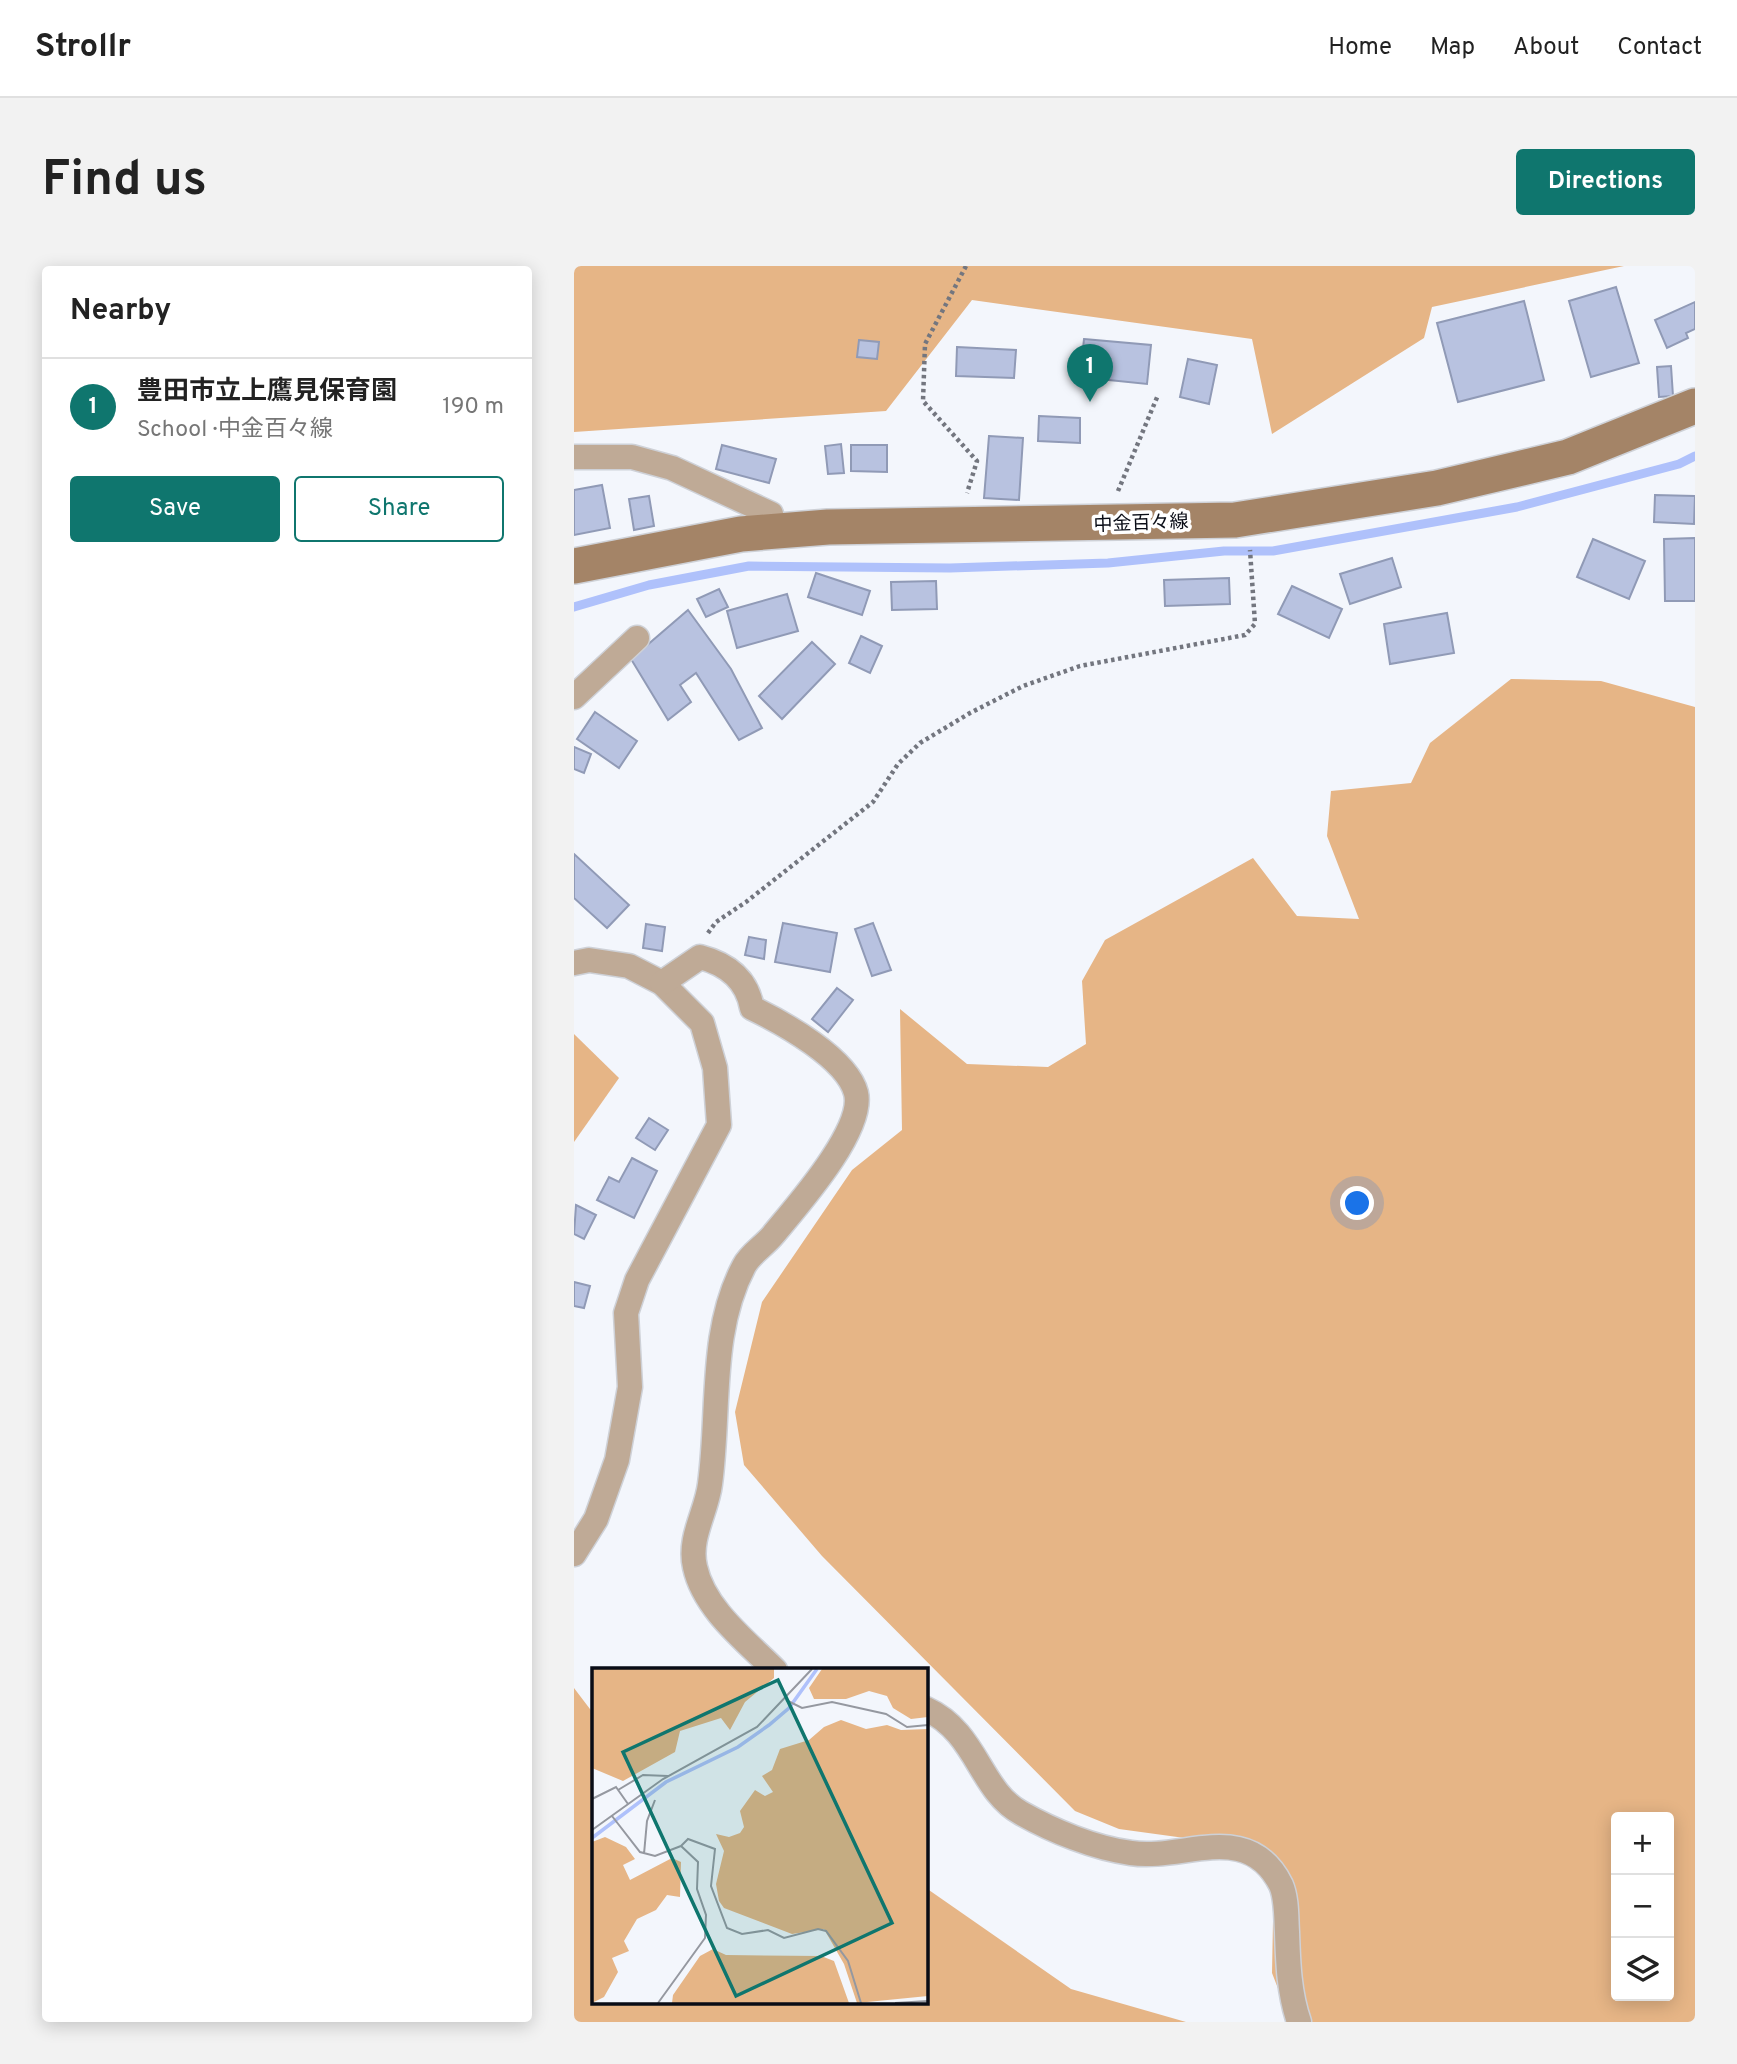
<!DOCTYPE html>
<meta charset="utf-8">
<style>
:root{--surface:#fff;--page:#f2f2f2;--text:#222;--muted:#767676;--line:#e0e0e0;--accent:#0f766e}
body{margin:0;font-family:Overpass,"Noto Sans JP",sans-serif;background:var(--page);color:var(--text)}
.controls{position:absolute;right:21px;bottom:21px;display:grid;overflow:hidden;border-radius:7px;box-shadow:0 4px 18px #0003}
.controls button{width:63px;height:63px;display:grid;place-items:center;padding:0;border:0;border-bottom:2px solid var(--line);background:var(--surface);color:var(--text);font:35px sans-serif}
.you{position:absolute;left:784px;top:938px;width:24px;height:24px;margin:-18px;border:5px solid #fff;border-radius:50%;background:#1a73e8;box-shadow:0 0 0 10px #1a73e833}
.badge{display:grid;place-items:center;width:46px;height:46px;border-radius:50%;background:var(--accent);color:#fff;font-size:23px;font-weight:700}
.pin{position:absolute;translate:-50% -58px;filter:drop-shadow(0 2px 4px #0008)}
.pin::after{content:'';position:absolute;top:37px;width:24px;height:21px;background:inherit;clip-path:polygon(0 0,100% 0,50% 100%)}
.list{margin:0;padding:0;list-style:none}
h2{display:flex;justify-content:space-between;align-items:center;height:91px;margin:0;padding:0 28px;font-size:30px}
h2 small{font-size:23px;font-weight:400;color:var(--muted)}
.list li{display:grid;grid-template-columns:46px 1fr auto;gap:21px;align-items:center;box-sizing:border-box;height:98px;padding:0 28px;border-top:2px solid var(--line)}
.list b{display:block;font-size:26px;white-space:nowrap}
.list p{margin:0;font-size:23px;white-space:nowrap;color:var(--muted)}
.list em{font-size:23px;font-style:normal;color:var(--muted)}
.actions{display:flex;gap:14px;padding:21px 28px}
.actions a{flex:1;padding:16px 0;border:2px solid var(--accent);border-radius:7px;text-align:center;font-size:24px;color:var(--accent)}
.actions .main{background:var(--accent);color:#fff}
.icon{flex:none;width:38px;height:38px;fill:none;stroke:currentColor;stroke-width:2;stroke-linecap:round;stroke-linejoin:round}
.map{position:relative;flex:none;width:1121px;height:1756px;overflow:hidden;border-radius:7px}
header{display:flex;align-items:center;gap:42px;box-sizing:border-box;height:98px;padding:0 35px;background:var(--surface);border-bottom:2px solid var(--line)}
header strong{font-size:33px}
nav{display:flex;gap:38px;margin-inline-start:auto;font-size:24px}
.intro{display:flex;align-items:center;justify-content:space-between;box-sizing:border-box;height:168px;padding:0 42px}
h1{margin:0;font-size:49px}
.button{padding:18px 32px;border-radius:7px;background:var(--accent);color:#fff;font-size:24px;font-weight:700}
main{display:flex;gap:42px;padding:0 42px}
aside{flex:1;background:var(--surface);border-radius:7px;box-shadow:0 4px 18px #0003}
.map>svg:first-child{display:block}
</style>
<header>
<strong>Strollr</strong>
<nav><a>Home</a><a>Map</a><a>About</a><a>Contact</a></nav>
</header>
<div class="intro"><h1>Find us</h1><a class="button">Directions</a></div>
<main>
<aside>
<h2>Nearby<small></small></h2>
<ul class="list">
<li><span class="badge">1</span><div><b>豊田市立上鷹見保育園</b><p>School · 中金百々線</p></div><em>190 m</em></li>
</ul>
<div class="actions"><a class="main">Save</a><a>Share</a></div>
</aside>
<div class="map">
<svg width="1121" height="1756" viewBox="0 0 1121 1756">
<rect width="100%" height="100%" fill="#f3f6fc"/>
<!-- forest -->
<g fill="#e6b586" fill-rule="evenodd">
<polygon points="0,0 1050,0 858,41 850,72 698,168 678,73 398,34 312,145 0,166"/>
<path d="M 937,413 L 1027,415 L 1121,441 L 1121,1756 L 717,1756 L 698,1707 L 700,1602 L 618,1573 L 545,1563 L 501,1545 L 248,1290 L 170,1199 L 161,1146 L 188,1036 L 278,904 L 328,864 L 326,743 L 393,798 L 474,801 L 512,778 L 508,715 L 531,674 L 679,592 L 723,650 L 785,653 L 753,570 L 757,525 L 837,517 L 856,477 ZM 1042,1551 L 1095,1551 L 1095,1730 L 1042,1730 Z"/>
<polygon points="0,768 45,812 0,876"/>
<polygon points="0,1422 19,1447 19,1737 352,1737 352,1622 497,1723 612,1756 0,1756"/>
</g>
<g fill="none" stroke-linecap="round" stroke-linejoin="round">
<!-- stream -->
<polyline stroke="#afc1fb" stroke-width="9" points="0,341 75,319 175,300 376,302 534,297 650,285 699,285 943,241 1105,198 1121,190"/>
</g>
<!-- building -->
<g fill="#b8c2e0" stroke="#909ab6" stroke-width="2">
<polygon points="1042,21 1065,97 1017,111 995,35"/>
<polygon points="950,35 970,114 884,136 863,57"/>
<polygon points="1121,36 1121,63 1112,67 1114,72 1093,82 1081,54"/>
<polygon points="510,73 577,79 573,118 506,111"/>
<polygon points="285,74 305,76 303,93 283,91"/>
<polygon points="383,81 442,84 440,112 382,110"/>
<polygon points="614,93 643,99 635,138 606,131"/>
<polygon points="1097,100 1099,130 1085,131 1083,101"/>
<polygon points="465,150 506,152 506,177 464,175"/>
<polygon points="415,170 449,172 445,234 410,232"/>
<polygon points="267,178 270,207 254,208 251,180"/>
<polygon points="148,179 202,193 195,217 142,203"/>
<polygon points="277,179 313,179 313,206 277,205"/>
<polygon points="28,219 36,262 0,269 0,224"/>
<polygon points="1081,229 1121,230 1120,258 1080,256"/>
<polygon points="75,230 80,260 60,264 55,233"/>
<polygon points="1121,272 1121,335 1091,335 1090,273"/>
<polygon points="1019,273 1071,295 1055,333 1003,311"/>
<polygon points="818,292 827,321 776,338 766,308"/>
<polygon points="242,307 296,325 288,349 234,331"/>
<polygon points="655,312 656,338 591,340 590,314"/>
<polygon points="362,315 363,343 318,344 317,316"/>
<polygon points="718,320 768,343 755,372 704,348"/>
<polygon points="145,323 154,341 132,351 123,333"/>
<polygon points="213,328 224,365 163,382 153,345"/>
<polygon points="114,344 157,403 188,462 165,474 122,407 106,419 117,436 94,454 57,393"/>
<polygon points="873,347 880,387 816,398 810,358"/>
<polygon points="287,370 308,380 296,407 275,397"/>
<polygon points="238,376 261,398 208,453 185,430"/>
<polygon points="21,446 63,475 45,502 3,473"/>
<polygon points="0,481 17,488 10,507 0,503"/>
<polygon points="0,588 55,639 33,662 0,632"/>
<polygon points="209,657 263,667 256,706 201,696"/>
<polygon points="299,657 317,704 298,710 281,663"/>
<polygon points="72,658 91,661 88,685 69,682"/>
<polygon points="175,671 192,674 190,693 171,689"/>
<polygon points="263,722 279,734 254,766 238,753"/>
<polygon points="75,852 94,864 81,884 62,872"/>
<polygon points="58,892 83,905 60,952 23,934 35,911 45,916"/>
<polygon points="2,939 22,949 10,973 0,968"/>
<polygon points="0,1016 16,1020 10,1042 0,1040"/>
</g>
<g fill="none" stroke-linecap="round" stroke-linejoin="round">
<!-- street casing -->
<g stroke="#ced1d7" stroke-width="27">
<g id="street">
<polyline points="0,191 58,191 98,202 197,248 200,266"/>
<polyline points="0,431 63,372"/>
<polyline points="0,697 15,694 55,700 88,717 128,757 141,802 145,859 63,1014 52,1047 56,1121 43,1194 22,1253 0,1288"/>
<path d="M 88,717 L 126,691 C 153,698 173,713 178,742 C 209,757 273,792 282,827 C 291,864 222,941 199,969 C 190,980 176,988 170,1000 C 135,1066 146,1145 136,1218 C 133,1245 114,1272 121,1301 C 130,1343 172,1375 201,1404"/>
<path d="M 352,1443 C 403,1466 406,1525 447,1547 C 479,1565 520,1582 557,1587 C 610,1595 674,1553 707,1619 C 713,1633 712,1652 713,1666 C 714,1697 715,1727 725,1756"/>
</g>
</g>
<!-- secondary casing -->
<g stroke="#ced1d7" stroke-width="38">
<polyline id="secondary" points="0,300 167,268 254,261 661,254 863,222 994,191 1121,140"/>
</g>
<!-- path -->
<g stroke="#73767f" stroke-width="4.5" stroke-dasharray="3.5 3.5" stroke-linecap="butt">
<polyline points="392,0 351,78 349,135 403,195 393,227"/>
<polyline points="544,225 584,129"/>
<polyline points="134,667 142,656 172,636 299,536 324,498 346,477 396,447 449,420 506,400 671,369 681,358 676,284"/>
</g>
<!-- street -->
<use href="#street" stroke="#bfaa96" stroke-width="24"/>
<!-- secondary -->
<use href="#secondary" stroke="#a48467" stroke-width="35"/>
</g>
<g text-anchor="middle" stroke-width="7" stroke-linejoin="round" paint-order="stroke">
<!-- street labels -->
<g font-size="19" fill="#090c16" stroke="#fff">
<text transform="translate(567 256) rotate(-2)" y="7">中金百々線</text>
</g>
</g>
<!-- overview -->
<g transform="translate(18 1402)">
<rect width="336" height="336" fill="#f3f6fc"/>
<path d="M 0,1 L 182,1 L 182,10 L 153,34 L 138,62 L 129,50 L 88,63 L 83,84 L 31,113 L 0,100 ZM 230,1 L 336,1 L 336,49 L 319,51 L 301,40 L 295,28 L 277,23 L 254,31 L 222,31 L 217,20 ZM 249,52 L 274,61 L 295,57 L 309,62 L 336,61 L 336,328 L 265,335 L 252,296 L 232,261 L 200,266 L 132,240 L 127,233 L 124,216 L 132,183 L 124,166 L 137,169 L 148,165 L 152,159 L 148,143 L 163,122 L 173,128 L 181,124 L 170,108 L 180,102 L 188,81 L 217,72 L 232,59 ZM 13,169 L 34,179 L 43,191 L 31,197 L 38,212 L 80,190 L 89,194 L 88,229 L 75,227 L 64,242 L 45,251 L 32,273 L 37,283 L 20,290 L 26,304 L 12,329 L 0,335 L 0,174 ZM 121,281 L 134,287 L 229,288 L 242,293 L 257,335 L 80,335 L 81,327 L 108,288 Z" fill="#e6b586"/>
<path fill="none" stroke="#afc1fb" stroke-width="3.5" d="M 0,170 L 74,114 L 146,79 L 177,57 L 197,40 L 225,1"/>
<path fill="none" stroke="#9598a0" stroke-width="2" d="M 194,32 L 210,40 L 240,34 L 294,46 L 315,59 L 336,57M 26,122 L 51,107 L 76,108M 0,131 L 24,119 L 36,136M 20,148 L 48,184 L 63,188 L 89,178 L 106,194 L 105,221 L 114,247 L 113,270 L 66,335M 0,162 L 71,111 L 165,59 L 220,1M 89,178 L 96,171 L 123,181 L 119,218 L 135,260 L 150,266 L 176,262 L 192,270 L 226,261 L 234,263 L 256,293 L 269,335M 52,186 L 55,153 L 63,132M 303,335 L 336,333"/>
<path fill="#0f766e" fill-opacity="0.15" stroke="#0f766e" stroke-width="3.5" d="M 186,12 L 300,255 L 144,328 L 31,84 Z"/>
<rect width="336" height="336" fill="none" stroke="#090c16" stroke-width="3.5"/>
</g>
</svg>
<div class="controls">
<button>+</button>
<button>−</button>
<button><svg class="icon" aria-label="layers" viewBox="0 0 24 24"><path d="M12 4l9 5-9 5-9-5zM3 14l9 5 9-5"/></svg></button>
</div>
<div class="you"></div>
<div class="pin badge" style="left:516px;top:136px">1</div>
</div>
</main>
